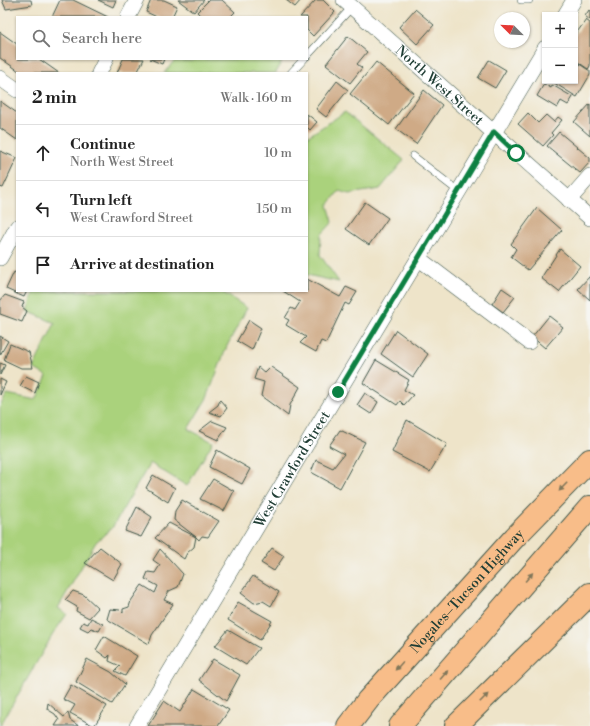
<!DOCTYPE html>
<meta charset="utf-8">
<style>
:root{--surface:#fff;--page:#f2f2f2;--text:#222;--muted:#767676;--line:#e0e0e0}
body{margin:0;font-family:"Libre Bodoni",serif;background:var(--page);color:var(--text)}
.controls{position:absolute;right:12px;top:12px;display:grid;overflow:hidden;border-radius:0px;box-shadow:0 1px 3px #0004}
.controls button{width:36px;height:36px;display:grid;place-items:center;padding:0;border:0;border-bottom:1px solid var(--line);background:var(--surface);color:var(--text);font:20px sans-serif}
.compass{position:absolute;left:494px;top:12px;width:36px;height:36px;border-radius:50%;background:var(--surface);box-shadow:0 1px 3px #0004;rotate:294deg}
.stop{position:absolute;width:12px;height:12px;margin:-9px;border:3px solid #0b8043;border-radius:50%;background:#fff}
.stop.end{background:#0b8043;border-color:#fff;box-shadow:0 1px 4px #0008}
.list{margin:0;padding:0;list-style:none}
h2{display:flex;justify-content:space-between;align-items:center;height:52px;margin:0;padding:0 16px;font-size:17px}
h2 small{font-size:13px;font-weight:400;color:var(--muted)}
.list li{display:grid;grid-template-columns:26px 1fr auto;gap:12px;align-items:center;box-sizing:border-box;height:56px;padding:0 16px;border-top:1px solid var(--line)}
.list b{display:block;font-size:15px;white-space:nowrap}
.list p{margin:0;font-size:13px;white-space:nowrap;color:var(--muted)}
.list em{font-size:13px;font-style:normal;color:var(--muted)}
.icon{flex:none;width:22px;height:22px;fill:none;stroke:currentColor;stroke-width:2;stroke-linecap:round;stroke-linejoin:round}
.map{position:relative;flex:none;width:590px;height:726px;overflow:hidden}
.search{position:absolute;background:var(--surface);box-shadow:0 1px 3px #0004;left:16px;top:16px;width:292px;height:44px;display:flex;align-items:center;gap:10px;box-sizing:border-box;padding:0 14px;border-radius:0px;color:var(--muted);font-size:15px}
.panel{position:absolute;background:var(--surface);box-shadow:0 1px 3px #0004;left:16px;top:72px;width:292px;height:220px;border-radius:0px}
.map>svg:first-child{display:block}
</style>
<div class="map">
<svg width="590" height="726" viewBox="0 0 590 726">
<rect width="100%" height="100%" fill="#f6f6f2"/>
<filter id="ink" filterUnits="userSpaceOnUse"><feTurbulence type="fractalNoise" baseFrequency=".025" numOctaves="2"/><feDisplacementMap in="SourceGraphic" scale="8" xChannelSelector="R" yChannelSelector="G"/><feConvolveMatrix kernelMatrix="1 2 1 2 8 2 1 2 1" color-interpolation-filters="sRGB"/></filter>
<filter id="wash" filterUnits="userSpaceOnUse"><feTurbulence type="fractalNoise" baseFrequency=".012" numOctaves="4" result="noise"/><feDisplacementMap in="SourceGraphic" scale="16" xChannelSelector="R" yChannelSelector="G"/><feGaussianBlur stdDeviation="0.9" result="paint"/><feColorMatrix in="noise" values="0 0 0 0 0 0 0 0 0 0 0 0 0 0 0 0 0 1.4 0 .05"/><feComposite in="paint" operator="in"/></filter>
<g filter="url(#wash)">
<rect width="100%" height="100%" fill="#eee4c9"/>
<!-- green -->
<g fill="#aad27c" stroke="#648858">
<polygon points="194,59 283,59 276,73 164,73 174,61 192,61"/>
<polygon points="345,112 404,160 380,189 349,194 339,191 328,205 333,222 321,235 320,255 339,282 307,275 307,137"/>
<polygon points="34,291 221,291 247,308 227,346 207,398 188,429 213,442 187,486 150,463 112,528 96,542 58,608 67,614 53,634 0,726 0,406 7,394 36,400 47,376 33,368 55,323 27,311"/>
</g>
<g id="blocks">
<!-- building -->
<g fill="#cfaa86">
<polygon points="2,0 31,0 32,5 6,9"/>
<polygon points="60,0 73,0 108,17 52,17"/>
<polygon points="98,0 116,0 113,7"/>
<polygon points="151,0 164,0 177,6 172,17 157,17 146,12"/>
<polygon points="178,0 204,0 194,12"/>
<polygon points="209,0 222,0 235,12 230,17 202,17 197,12"/>
<polygon points="286,0 301,0 295,7"/>
<polygon points="316,0 323,0 335,12 313,36 307,30 307,17 300,17"/>
<polygon points="415,9 434,25 417,44 399,27"/>
<polygon points="589,10 590,11 590,20 585,16"/>
<polygon points="586,20 590,23 590,66 588,69 575,60 575,35"/>
<polygon points="0,32 17,44 17,59 39,59 59,73 22,73 0,58"/>
<polygon points="348,36 367,52 357,64 362,68 350,83 326,64"/>
<polygon points="123,59 144,59 137,73 117,73"/>
<polygon points="150,59 164,59 162,64"/>
<polygon points="489,60 506,70 495,88 478,78"/>
<polygon points="575,61 590,71 590,75 577,97 551,81 575,81"/>
<polygon points="376,62 414,93 389,125 350,94"/>
<polygon points="337,81 348,90 326,117 316,109"/>
<polygon points="544,84 551,88 552,85 573,97 568,105 561,101 557,108 537,96"/>
<polygon points="424,90 442,105 416,144 396,129"/>
<polygon points="0,101 17,113 17,140 0,128"/>
<polygon points="590,104 590,136 574,122"/>
<polygon points="528,113 538,123 546,115 554,122 558,117 562,120 551,133 553,135 543,146 518,124"/>
<polygon points="307,114 317,122 310,130 307,127"/>
<polygon points="559,132 590,158 590,162 580,173 547,146"/>
<polygon points="0,151 17,158 3,188 0,187"/>
<polygon points="365,202 388,218 369,245 346,229"/>
<polygon points="537,208 562,230 528,270 511,257 516,249 511,244"/>
<polygon points="560,249 580,266 559,292 541,278"/>
<polygon points="14,272 17,273 17,291 27,291 24,297 6,289"/>
<polygon points="590,276 590,300 578,289"/>
<polygon points="307,279 340,297 346,287 357,292 349,305 345,303 326,343 321,341 316,352 300,343 306,337 286,325 289,320 285,318 291,308 295,310 300,302 283,291 307,291"/>
<polygon points="502,288 515,297 503,312 492,304"/>
<polygon points="5,295 24,302 22,307 27,311 22,322 0,314 0,301"/>
<polygon points="549,316 563,327 545,348 532,337"/>
<polygon points="249,320 261,328 252,350 237,341"/>
<polygon points="396,330 428,354 413,377 381,354"/>
<polygon points="0,336 8,341 0,355"/>
<polygon points="10,344 29,352 33,368 21,368 4,360"/>
<polygon points="376,360 409,380 404,390 413,395 404,405 400,401 397,405 363,383"/>
<polygon points="0,363 5,365 0,375"/>
<polygon points="258,367 265,373 271,367 300,387 290,405 288,416 261,396 264,382 254,379"/>
<polygon points="26,376 39,382 35,393 20,386"/>
<polygon points="0,379 6,382 0,395"/>
<polygon points="365,393 378,402 371,414 357,405"/>
<polygon points="220,400 227,408 221,416 209,412 218,405"/>
<polygon points="407,420 447,444 430,472 392,452"/>
<polygon points="212,421 227,427 218,440 199,431"/>
<polygon points="340,430 365,442 340,488 311,472 316,460 333,468 344,454 329,446"/>
<polygon points="217,450 250,469 242,484 209,467"/>
<polygon points="153,475 175,488 168,502 146,488"/>
<polygon points="213,479 234,491 224,511 200,499"/>
<polygon points="182,500 219,521 208,537 202,536 199,540 196,537 194,547 187,553 184,559 155,538 169,523 196,537 174,520 175,511"/>
<polygon points="137,507 152,517 141,537 125,531"/>
<polygon points="100,547 122,564 113,580 85,563"/>
<polygon points="272,548 284,556 274,571 261,563"/>
<polygon points="160,549 183,574 178,587 169,591 164,600 173,604 152,635 149,644 107,619 110,609 120,610 123,613 123,609 129,607 131,601 142,585 155,593 158,586 145,579 148,572 155,573 160,565 153,560"/>
<polygon points="253,576 279,592 271,606 263,601 254,603 241,593"/>
<polygon points="73,591 84,595 98,608 89,618 76,611 77,607 65,600"/>
<polygon points="238,602 272,621 260,640 228,620"/>
<polygon points="91,618 103,624 99,631 91,628 88,631 80,627 83,622 88,624"/>
<polygon points="228,630 259,648 246,665 215,646"/>
<polygon points="104,636 137,656 125,676 115,671 120,666 109,661 110,655 107,658 96,650"/>
<polygon points="87,659 111,672 125,684 112,704 76,682"/>
<polygon points="213,659 240,675 226,701 199,680"/>
<polygon points="71,685 107,706 94,726 70,713 75,705 63,699"/>
<polygon points="194,689 229,710 218,726 148,726 164,701 180,712"/>
<polygon points="48,703 64,717 68,712 70,720 79,726 55,726 59,720 55,714 47,709"/>
</g>
</g>
</g>
<g filter="url(#ink)">
<use href="#blocks" fill-opacity="0" stroke="#3e564a" stroke-width="1"/>
<g fill="none" stroke-linecap="round" stroke-linejoin="round">
<!-- service casing -->
<g stroke="#3e564a" stroke-width="8">
<g id="service">
<polyline points="521,0 529,0"/>
<polyline points="307,56 352,7"/>
<polyline points="291,73 304,59"/>
<polyline points="413,156 458,191"/>
</g>
</g>
<!-- minor casing -->
<g stroke="#3e564a" stroke-width="16">
<g id="minor">
<path id="s1" d="M 344,0 L 590,218"/>
<polyline points="565,15 574,0"/>
<polyline points="128,17 137,0"/>
<polyline points="99,73 106,59"/>
<polyline points="0,78 17,90"/>
<polyline points="569,200 590,176"/>
<polyline points="0,258 17,227"/>
<polyline points="418,258 529,342"/>
<path id="s2" d="M 137,726 L 545,48"/>
</g>
</g>
<!-- motorway casing -->
<g stroke="#3e564a" stroke-width="24">
<g id="motorway">
<path id="s3" d="M 348,726 L 368,700 L 515,537 L 590,460"/>
<polyline points="400,726 590,507"/>
<polyline points="456,726 590,594"/>
</g>
</g>
<!-- service -->
<use href="#service" stroke="#fff" stroke-width="7"/>
<!-- minor -->
<use href="#minor" stroke="#fff" stroke-width="15"/>
<!-- motorway -->
<use href="#motorway" stroke="#f8bd89" stroke-width="22"/>
</g>
<!-- one-way arrows -->
<defs><path id="oneway-solid" d="M-6-.8H1V-3.2L6.5 0L1 3.2V.8H-6Z"/></defs>
<g fill="#81775a">
<use href="#oneway-solid" transform="translate(563 487) rotate(134)"/>
<use href="#oneway-solid" transform="translate(529 577) rotate(-49)"/>
<use href="#oneway-solid" transform="translate(399 666) rotate(132)"/>
<use href="#oneway-solid" transform="translate(444 675) rotate(-49)"/>
<use href="#oneway-solid" transform="translate(484 698) rotate(-45)"/>
</g>
</g>
<g fill="none" stroke-linecap="round" stroke-linejoin="round" filter="url(#ink)">
<!-- route -->
<polyline stroke="#0b8043" stroke-width="5" points="338,392 494,132 516,153"/>
</g>
<g text-anchor="middle" stroke-width="3" stroke-linejoin="round" paint-order="stroke">
<!-- street labels -->
<g font-size="14" fill="#1f3d34" stroke="#f6f6f2">
<text dy="5" stroke="none"><textPath href="#s1" startOffset="128">North West Street</textPath></text>
<text dy="5" stroke="none"><textPath href="#s2" startOffset="300">West Crawford Street</textPath></text>
<text dy="5" stroke="none"><textPath href="#s3" startOffset="180">Nogales–Tucson Highway</textPath></text>
</g>
</g>
</svg>
<div class="controls">
<button>+</button>
<button>−</button>
</div>
<svg class="compass" viewBox="-18 -18 36 36"><path d="M0-13l5 13h-10z" fill="#e53935"/><path d="M0 13l5-13h-10z" fill="#767676"/></svg>
<div class="stop" style="left:516px;top:153px"></div>
<div class="stop end" style="left:338px;top:392px"></div>
<div class="search"><svg class="icon" aria-label="search" viewBox="0 0 24 24"><circle cx="10" cy="10" r="6"/><path d="M15 15l6 6"/></svg>Search here</div>
<section class="panel">
<h2>2 min<small>Walk · 160 m</small></h2>
<ul class="list">
<li><svg class="icon" aria-label="ahead" viewBox="0 0 24 24"><path d="M12 20V5M6 11l6-6 6 6"/></svg><div><b>Continue</b><p>North West Street</p></div><em>10 m</em></li>
<li><svg class="icon" aria-label="left" viewBox="0 0 24 24"><path d="M17 20v-9H6M10 6l-5 5 5 5"/></svg><div><b>Turn left</b><p>West Crawford Street</p></div><em>150 m</em></li>
<li><svg class="icon" aria-label="arrive" viewBox="0 0 24 24"><path d="M6 21V4h12l-3 4 3 4H6"/></svg><div><b>Arrive at destination</b></div></li>
</ul>
</section>
</div>
